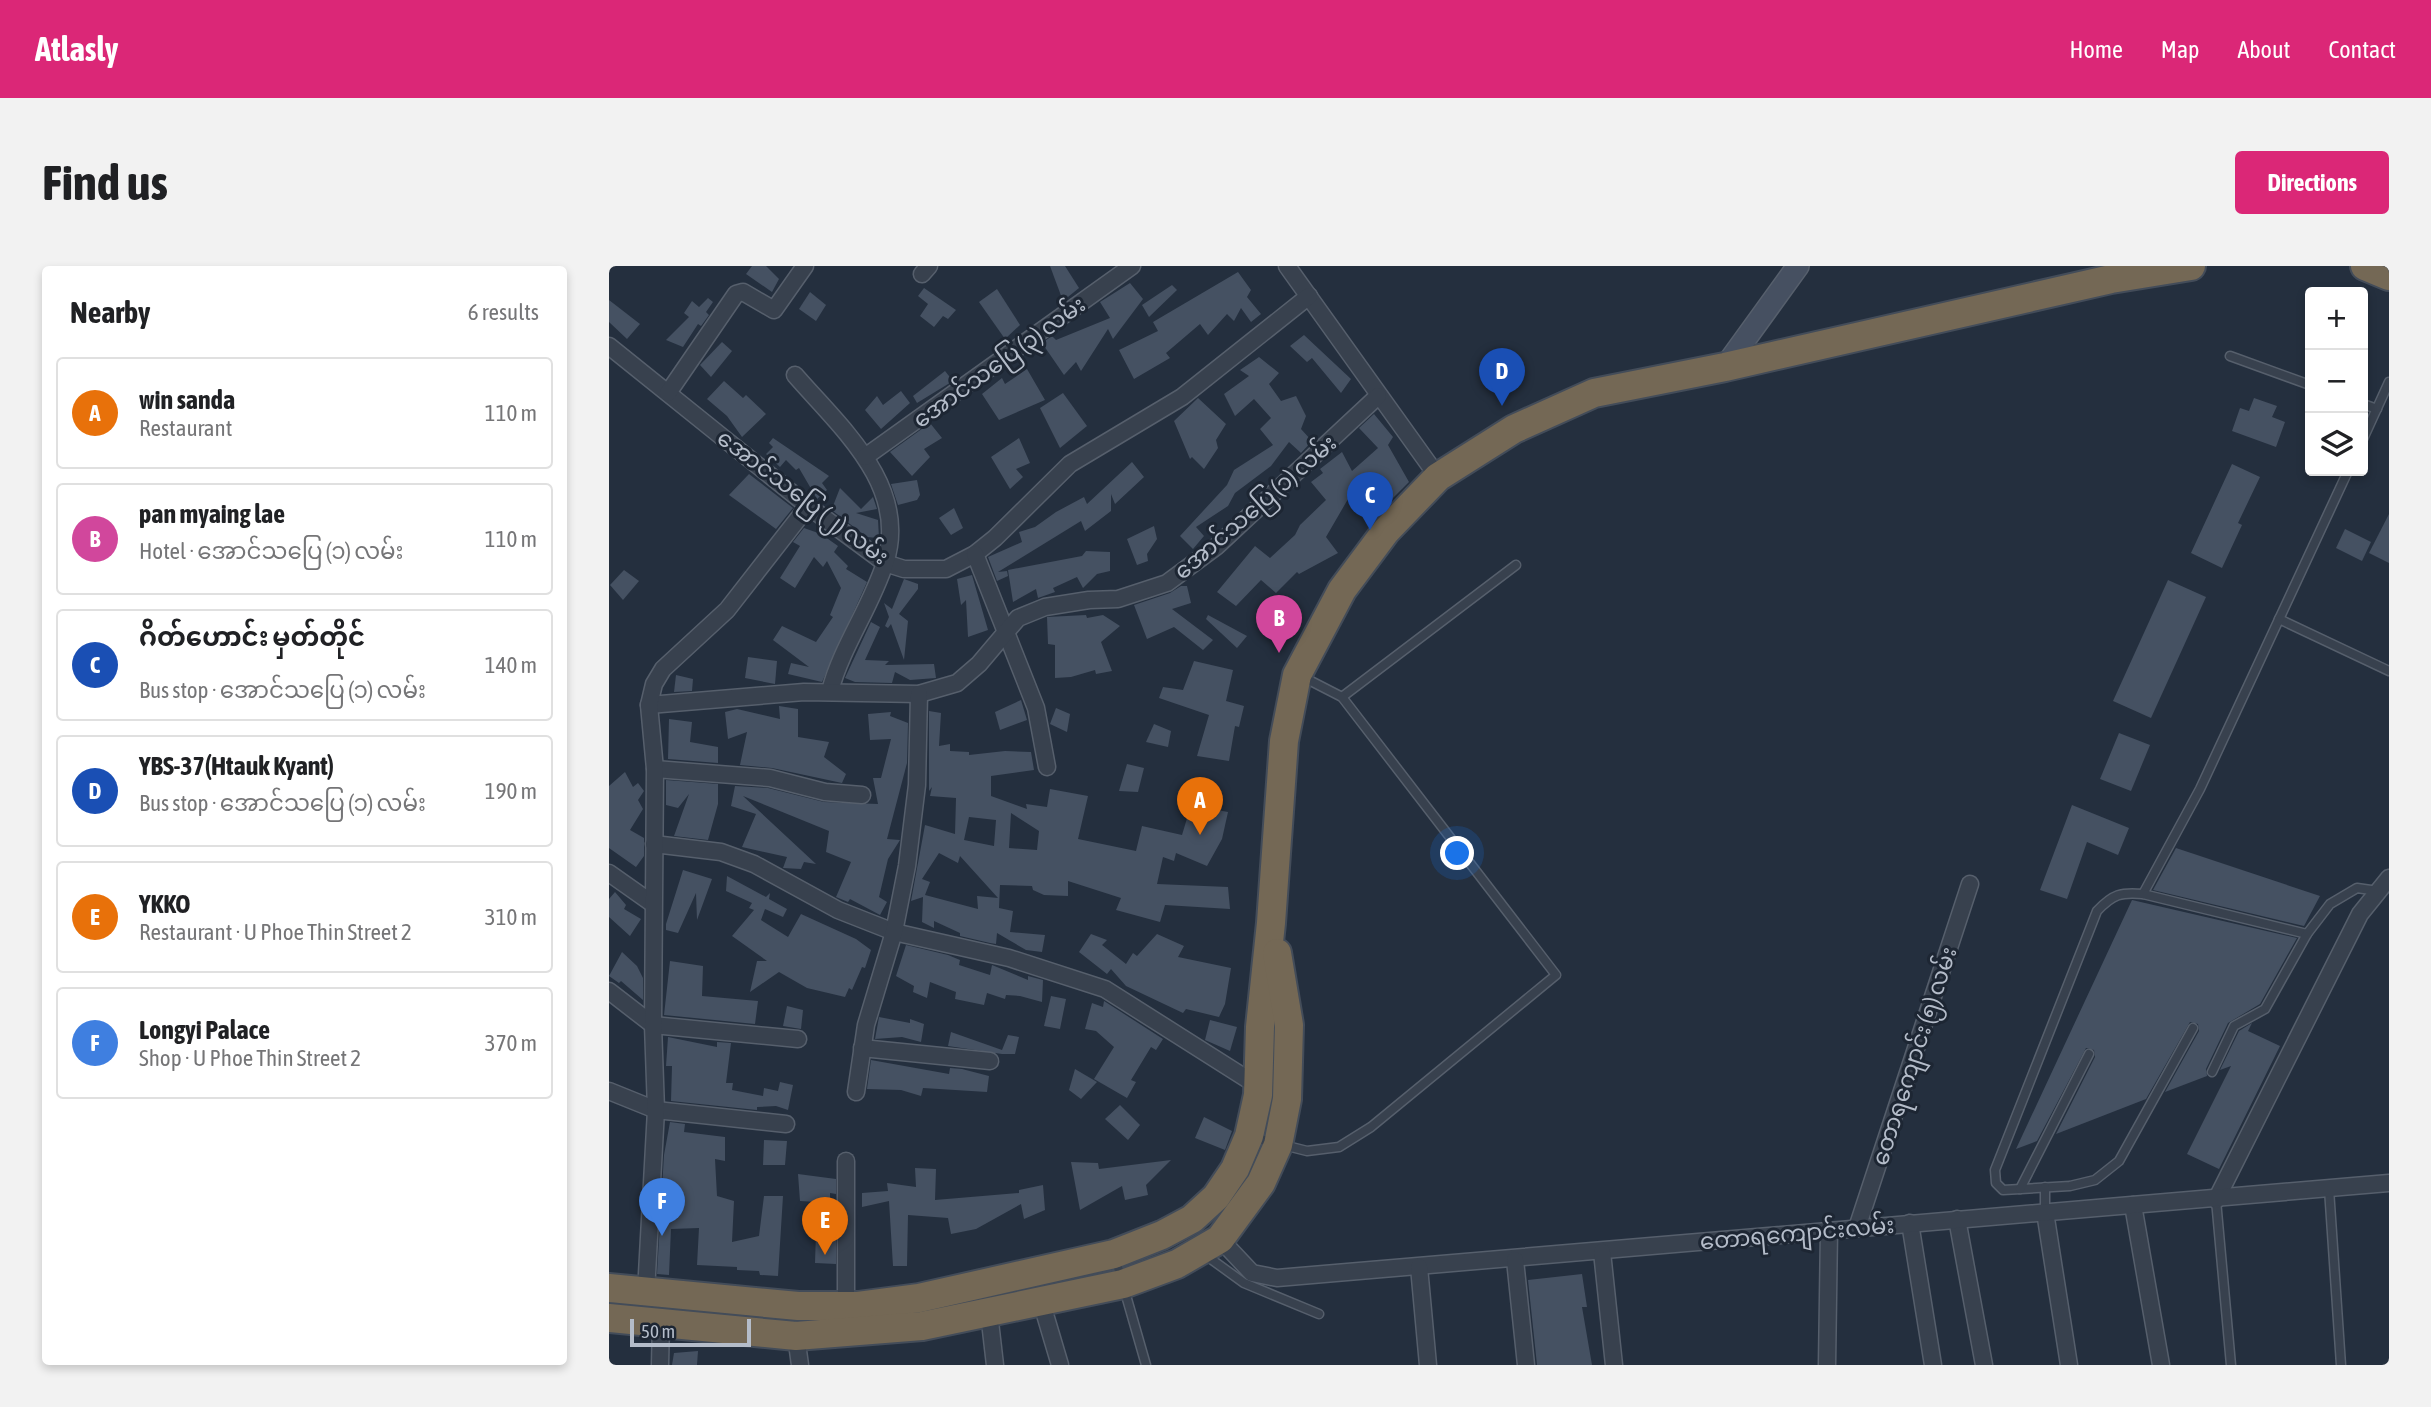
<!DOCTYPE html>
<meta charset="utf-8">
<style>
:root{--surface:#fff;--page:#f2f2f2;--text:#202124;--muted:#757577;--line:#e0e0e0;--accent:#db2777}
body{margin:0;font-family:"Asap Condensed","Noto Sans Myanmar",sans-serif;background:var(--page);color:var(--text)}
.controls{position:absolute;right:21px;top:21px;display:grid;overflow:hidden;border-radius:7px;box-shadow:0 4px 10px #0003}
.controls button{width:63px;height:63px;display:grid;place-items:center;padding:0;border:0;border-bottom:2px solid var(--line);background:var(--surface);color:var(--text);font:35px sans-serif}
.scale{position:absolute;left:21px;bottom:18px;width:121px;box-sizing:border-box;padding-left:7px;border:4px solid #b4bcc9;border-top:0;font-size:19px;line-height:24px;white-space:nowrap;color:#b4bcc9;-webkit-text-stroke:5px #1d2633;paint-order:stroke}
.you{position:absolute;left:849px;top:588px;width:24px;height:24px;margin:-18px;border:5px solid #fff;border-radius:50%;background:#1a73e8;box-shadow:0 0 0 10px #1a73e833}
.badge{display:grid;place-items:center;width:46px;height:46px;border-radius:50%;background:var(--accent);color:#fff;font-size:23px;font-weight:700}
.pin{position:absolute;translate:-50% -58px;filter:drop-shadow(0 2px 4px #0008)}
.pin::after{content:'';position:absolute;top:37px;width:24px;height:21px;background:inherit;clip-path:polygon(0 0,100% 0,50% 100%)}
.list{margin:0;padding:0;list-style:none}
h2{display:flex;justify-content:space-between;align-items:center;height:91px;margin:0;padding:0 28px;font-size:30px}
h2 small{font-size:23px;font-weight:400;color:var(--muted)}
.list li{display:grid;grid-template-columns:46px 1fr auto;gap:21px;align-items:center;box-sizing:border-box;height:112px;margin:0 14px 14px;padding:0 14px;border:2px solid var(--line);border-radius:7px}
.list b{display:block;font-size:26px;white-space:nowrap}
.list p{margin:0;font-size:23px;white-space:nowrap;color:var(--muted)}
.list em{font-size:23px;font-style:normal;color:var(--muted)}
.icon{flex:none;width:38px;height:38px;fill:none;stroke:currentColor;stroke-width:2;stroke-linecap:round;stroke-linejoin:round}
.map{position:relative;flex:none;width:1780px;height:1099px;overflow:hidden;border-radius:7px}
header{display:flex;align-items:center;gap:42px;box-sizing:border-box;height:98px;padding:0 35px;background:var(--accent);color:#fff}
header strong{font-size:33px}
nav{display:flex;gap:38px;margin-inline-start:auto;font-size:24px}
.intro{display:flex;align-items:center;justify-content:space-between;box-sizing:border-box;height:168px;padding:0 42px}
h1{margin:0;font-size:49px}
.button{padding:18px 32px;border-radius:7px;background:var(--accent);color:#fff;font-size:24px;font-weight:700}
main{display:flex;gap:42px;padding:0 42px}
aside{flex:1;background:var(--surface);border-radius:7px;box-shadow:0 4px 10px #0003}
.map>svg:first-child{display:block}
</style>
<header>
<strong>Atlasly</strong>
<nav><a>Home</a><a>Map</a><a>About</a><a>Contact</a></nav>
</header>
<div class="intro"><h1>Find us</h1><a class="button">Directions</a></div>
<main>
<aside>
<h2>Nearby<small>6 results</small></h2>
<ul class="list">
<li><span class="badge" style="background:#e8710a">A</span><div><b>win sanda</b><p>Restaurant</p></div><em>110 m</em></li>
<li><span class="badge" style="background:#d1479c">B</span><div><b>pan myaing lae</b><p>Hotel · အောင်သပြေ (၁) လမ်း</p></div><em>110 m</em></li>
<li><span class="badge" style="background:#1a4fb4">C</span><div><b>ဂိတ်ဟောင်း မှတ်တိုင်</b><p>Bus stop · အောင်သပြေ (၁) လမ်း</p></div><em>140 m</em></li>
<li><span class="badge" style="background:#1a4fb4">D</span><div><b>YBS-37(Htauk Kyant)</b><p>Bus stop · အောင်သပြေ (၁) လမ်း</p></div><em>190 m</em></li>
<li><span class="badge" style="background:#e8710a">E</span><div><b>YKKO</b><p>Restaurant · U Phoe Thin Street 2</p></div><em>310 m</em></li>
<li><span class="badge" style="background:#3f7fe0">F</span><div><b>Longyi Palace</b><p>Shop · U Phoe Thin Street 2</p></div><em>370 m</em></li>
</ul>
</aside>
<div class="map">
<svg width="1780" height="1099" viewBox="0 0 1780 1099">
<rect width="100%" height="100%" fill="#242f3e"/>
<!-- building -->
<g fill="#455162" fill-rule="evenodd">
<polygon points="143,0 157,0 170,13 163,26 137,8"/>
<polygon points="441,0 456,0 470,22 454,35"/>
<polygon points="629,6 642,24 638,31 652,48 642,56 632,42 625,55 618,48 599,69 591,58 557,87 561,92 525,113 510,84 549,65 544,56"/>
<polygon points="521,17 534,33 504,73 499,63 472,105 467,96 455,109 433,77 443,70 447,74 501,52 491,36"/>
<polygon points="563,19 568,24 540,51 533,39"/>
<polygon points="315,22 347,44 339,53 334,50 325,61 311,50 319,38 309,30"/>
<polygon points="388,23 411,59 396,73 370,36"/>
<polygon points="201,26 217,39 207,55 190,43"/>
<polygon points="99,32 104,36 97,46 100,49 92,60 89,58 74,81 57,74 80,51 75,47 83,35 90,41"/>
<polygon points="0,34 31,58 18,73 0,56"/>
<polygon points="695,69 742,113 732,127 703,92 698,96 681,80"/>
<polygon points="113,76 123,85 102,111 91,99"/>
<polygon points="650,91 670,107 660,118 672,135 687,130 697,150 692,163 703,175 692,187 680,176 662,200 626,227 619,240 587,261 595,270 584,283 571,270 618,219 625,204 664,179 651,163 662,152 645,133 626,150 615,128 640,110 631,104"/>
<polygon points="418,103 436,134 390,154 373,128 393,112 396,118"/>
<polygon points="336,105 344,115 308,137 304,130"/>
<polygon points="115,115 134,132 137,129 157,148 133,171 118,150 98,133"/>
<polygon points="292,125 301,137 272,163 256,144 268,130 274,139"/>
<polygon points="454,127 478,160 451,182 431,142"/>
<polygon points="589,132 617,158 607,174 609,182 595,203 583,191 581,193 565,155"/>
<polygon points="1645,132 1668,140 1663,151 1676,156 1667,181 1623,165 1631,142 1640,145"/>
<polygon points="765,148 784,171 779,179 800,216 769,247 746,221 717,271 729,287 690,308 688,306 667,327 652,314 627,340 608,326 646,280 661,292 686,269 691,259 717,234 702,216 714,207 711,203 733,186 743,205 769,182 750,162"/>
<polygon points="321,157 333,172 315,183 321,191 303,210 281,186"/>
<polygon points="164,172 220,210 213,217 218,224 208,233 190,202 187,204 177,194 171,201 157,188 164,181 160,177"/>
<polygon points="410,172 421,197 407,203 414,211 401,223 382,191"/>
<polygon points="523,196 535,211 506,238 502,228 502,245 476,265 472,255 389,306 398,305 399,310 388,315 379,291 413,276 410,266 426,261 447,246 475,231 478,238"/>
<polygon points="1623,198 1651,211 1629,257 1633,259 1613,302 1582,287"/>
<polygon points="140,208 184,242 167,263 120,229"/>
<polygon points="308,214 311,229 308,234 289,239 282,218"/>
<polygon points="231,222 252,243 264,231 268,243 247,247 269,254 270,272 258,271 224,245 219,239 224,240"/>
<polygon points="345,242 354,262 342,269 330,252"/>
<polygon points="1780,248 1780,297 1760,287"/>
<polygon points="545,260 548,273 538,288 539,295 528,299 518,273"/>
<polygon points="195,262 212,268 229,280 225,286 239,300 237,303 258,316 213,416 179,408 182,397 200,401 164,374 173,360 207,376 224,351 221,349 232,322 218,295 214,301 205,291 186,322 171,312 191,280 184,276"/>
<polygon points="1736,263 1762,276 1753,295 1727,282"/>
<polygon points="477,285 501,286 501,305 488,308 474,322 468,311 444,322 446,326 429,332 427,323 404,336 399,304 473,290"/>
<polygon points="15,304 30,315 14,334 1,319"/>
<polygon points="363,309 379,364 359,371 357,334 352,339 348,313"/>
<polygon points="295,313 309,318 309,323 290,348 299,355 295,394 282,358 279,362 276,360 280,351 275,337 283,343"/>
<polygon points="1559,314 1597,331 1542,452 1504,435"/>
<polygon points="572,320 578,320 582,337 563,343 604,374 594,384 565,361 538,373 525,339 561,327"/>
<polygon points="477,349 478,352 494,349 511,360 492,376 503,405 487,408 486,404 462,411 446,412 446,379 439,378 438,351"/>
<polygon points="599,349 638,370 628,382 597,353"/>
<polygon points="262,356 271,361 256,394 280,395 276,399 325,398 327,412 301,414 286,406 283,417 246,416 236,412"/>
<polygon points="139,391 168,395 166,418 136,412"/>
<polygon points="585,395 624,404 617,435 635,440 630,461 626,460 620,495 588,490 600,449 550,432 554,421 574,424"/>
<polygon points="67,409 84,413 83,425 65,426"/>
<polygon points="412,434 418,454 391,464 386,446"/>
<polygon points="170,440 189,443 189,471 220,476 215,491 237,508 233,517 163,502 131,499 138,466 119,473 116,446 128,443 171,453"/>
<polygon points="447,442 461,448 458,466 441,458"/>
<path d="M 320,445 L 332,447 L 330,480 L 341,478 L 341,485 L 360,486 L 360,489 L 396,485 L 422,486 L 425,504 L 382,510 L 382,530 L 418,543 L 417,538 L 438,541 L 441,523 L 479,530 L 469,573 L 527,585 L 533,560 L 573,569 L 582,539 L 619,546 L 613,573 L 598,600 L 567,587 L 565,595 L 554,591 L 548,618 L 619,621 L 621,643 L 556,639 L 551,656 L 507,644 L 512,632 L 459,615 L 459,630 L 435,629 L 424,624 L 423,620 L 391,619 L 390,642 L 404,645 L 401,666 L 436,669 L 433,686 L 417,684 L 388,667 L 387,678 L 381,677 L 351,670 L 351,667 L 325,655 L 325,662 L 313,656 L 314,631 L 302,635 L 316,559 L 346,568 L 347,532 L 321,530 L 323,521 L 320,525 ZM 402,547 L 430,565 L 428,584 L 400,582 ZM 360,551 L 387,554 L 385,580 L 355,574 ZM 330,587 L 349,597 L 351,590 L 389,632 L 368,630 L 369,643 L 316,629 L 321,616 L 313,613 Z"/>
<polygon points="282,446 281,450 299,457 298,497 278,573 291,574 279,593 270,631 278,636 271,649 241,633 239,636 227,631 242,596 217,586 220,565 134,530 207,598 195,596 192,603 174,602 178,591 133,581 147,548 122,540 126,520 159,522 215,536 269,538 264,512 272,512 282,473 261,474 259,448"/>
<polygon points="60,453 83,456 81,476 109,481 109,497 59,493"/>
<polygon points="545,458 562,465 559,481 537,476"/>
<polygon points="1510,467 1541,479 1522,525 1491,513"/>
<polygon points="518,498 535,502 529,526 510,525"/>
<polygon points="16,506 24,521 29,517 35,525 29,534 34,543 21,564 35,572 35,590 27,601 0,582 0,520"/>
<polygon points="57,514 109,518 109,538 99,574 65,570 80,528 69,542 57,539"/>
<polygon points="1463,539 1520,562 1509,589 1478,576 1458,633 1431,624"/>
<polygon points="1567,582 1711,630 1695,660 1544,624"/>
<polygon points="74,604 103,613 88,654 87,627 69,667 57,664 57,658"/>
<polygon points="118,610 157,631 161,627 160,633 178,643 174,651 156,643 152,654 179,671 192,648 247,673 262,684 256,702 253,701 243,724 240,722 236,731 198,722 170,706 141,726 148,695 158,695 123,670 145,644 140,642 143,637 117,625"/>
<polygon points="6,626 17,639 15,643 32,653 21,670 0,651 0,633"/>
<polygon points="1523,634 1688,672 1651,738 1619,757 1597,803 1598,810 1556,826 1590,765 1589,758 1581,756 1537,833 1447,868 1486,791 1485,784 1477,782 1428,875 1407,883"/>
<polygon points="482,668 498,674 493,679 517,698 524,687 528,690 548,668 575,680 569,691 622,702 616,738 610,751 577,743 574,747 517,720 502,703 498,708 470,686"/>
<polygon points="297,679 339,689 351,694 350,699 381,709 383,699 419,714 419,710 434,714 433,736 411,730 397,729 396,733 378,727 375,739 346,733 347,726 321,716 318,732 304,726 305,720 287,710"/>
<polygon points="13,686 28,700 34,712 34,734 12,715 10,717 0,710"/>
<polygon points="61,695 94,700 93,730 149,735 146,758 55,749"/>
<polygon points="442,730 457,733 451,763 435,760"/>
<polygon points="495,735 554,773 547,784 542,781 522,814 527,816 518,832 485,813 505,781 487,765 476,763 483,737 494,741"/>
<polygon points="178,740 194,744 192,763 174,760"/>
<polygon points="270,751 301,757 301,753 315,758 312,776 293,771 266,773"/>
<polygon points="601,754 628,761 621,785 596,774"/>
<polygon points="1643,757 1639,765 1671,780 1610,903 1578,888 1622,800 1611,804 1630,765"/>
<polygon points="342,766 393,784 399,769 410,771 406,788 393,788 339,780"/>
<polygon points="59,771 108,781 108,776 122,777 117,817 124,817 123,824 154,830 155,822 169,825 171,816 184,819 179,844 167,840 148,841 148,844 62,835 63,800 57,800"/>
<polygon points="262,794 340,808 341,802 353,803 380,810 378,826 314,822 312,830 292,824 258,823"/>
<polygon points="466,803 488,816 472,833 460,824"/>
<polygon points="511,839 531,859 519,874 496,853"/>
<polygon points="595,851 623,865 616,884 586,872"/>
<polygon points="61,856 76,858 75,866 116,871 116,895 106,893 108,930 125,935 123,976 150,970 155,930 174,930 169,1010 151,1009 150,1005 128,1004 128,1001 88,999 90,962 62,963 60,1009 48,1008 55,889"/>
<polygon points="155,874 178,875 176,899 154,899"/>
<polygon points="562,894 537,919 539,929 516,934 513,920 471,944 462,896 489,897 490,903"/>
<polygon points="306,902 327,903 326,934 410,927 410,924 434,919 436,944 415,953 412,938 367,963 342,968 339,952 299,949 298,1000 284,1000 280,935 253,941 253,927 279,925 278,917 307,921"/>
<polygon points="189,908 227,913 227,928 221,927 221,965 227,965 227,998 206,997 208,936 191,935"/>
<polygon points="973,1008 978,1041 973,1041 983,1099 928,1099 919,1014"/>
<polygon points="89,1085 88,1099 63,1099 65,1087"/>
</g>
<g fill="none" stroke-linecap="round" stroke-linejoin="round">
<!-- lane casing -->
<g stroke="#565f6c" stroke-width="11">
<g id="lane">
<polyline points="1621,90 1701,119"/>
<polyline points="1754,138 1768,143"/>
<polyline points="1754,173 1780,116"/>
<polyline points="1670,353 1780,405"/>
<polyline points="733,431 907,299"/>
<polyline points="1534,628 1591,523 1739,205"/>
<path d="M 1584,762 L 1510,895 L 1486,914 L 1461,920 L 1394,924 L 1387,917 L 1386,904 L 1488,645 C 1504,628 1512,626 1534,628 L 1698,668"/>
<polyline points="1603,806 1625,760 1656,743 1698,668 1721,638 1748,622 1769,625"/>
<polyline points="643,871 698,885 730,881 762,861 947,709 733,431 694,411"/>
<polyline points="1436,921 1436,946"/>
<polyline points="1411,923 1480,788"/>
<polyline points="1720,923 1732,1099"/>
<polyline points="1607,934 1622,1099"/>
<polyline points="595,988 635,1017 710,1048"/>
<polyline points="506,991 537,1099"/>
</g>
</g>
<!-- street casing -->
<g stroke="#565f6c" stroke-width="19">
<g id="street">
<polyline points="678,0 829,211"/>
<polyline points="313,8 320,0"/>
<polyline points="0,80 199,240 276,297 295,303 337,303 366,288 386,272 461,198 573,131 700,30"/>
<path d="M 186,109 C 231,161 301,220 276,297 C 262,341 233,380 221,425"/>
<polyline points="59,127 127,28 134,26 165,44 196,0"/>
<polyline points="256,191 523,0"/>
<polyline points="366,288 427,442 438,501"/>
<polyline points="40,439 195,426 310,428 348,417 370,398 409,352 436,341 480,334 509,333 558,317 608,280 769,130"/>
<polyline points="46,503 161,512 216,526 253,529"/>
<polyline points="45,578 112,586 145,598 229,644 285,666 400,692 496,723 649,820"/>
<polyline points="0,607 44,638"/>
<polyline points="0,725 44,759 189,773"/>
<polyline points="253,782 381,795"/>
<polyline points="0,825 47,844 177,858"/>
<polyline points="247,826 257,759 285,666 298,600 308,519 310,428"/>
<polyline points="237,895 237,1041"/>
<polyline points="1607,934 1751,648 1780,612"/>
<polyline points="1524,939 1552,1099"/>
<polyline points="1436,946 1460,1099"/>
<polyline points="1348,953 1375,1099"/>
<polyline points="1301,957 1324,1099"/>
<polyline points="1248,962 1361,618"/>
<polyline points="611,973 643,1007 668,1012 1780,917"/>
<polyline points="993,986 1005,1099"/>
<polyline points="906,994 917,1099"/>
<polyline points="810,1001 819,1099"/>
<polyline points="37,1026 47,844 44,759 46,503 40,439 45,418 54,403 118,344 199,240"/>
<polyline points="432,1035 451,1099"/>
<polyline points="380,1047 386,1099"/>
<polyline points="187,1070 191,1099"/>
<polyline points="51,1099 52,1057"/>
<polyline points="1218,1099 1220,964"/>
</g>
</g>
<!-- secondary casing -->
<g stroke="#565f6c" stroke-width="24">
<polyline id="secondary" points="1116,101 1189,0"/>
</g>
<!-- highway casing -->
<g stroke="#434c59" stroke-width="32">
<g id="highway">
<polyline points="1756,0 1780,10"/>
<polyline points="0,1022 189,1040 249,1040 310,1032 505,988 553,969 583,953 607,931 626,903 640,870 649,829 651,761 662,657 675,475 688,409 733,324 777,265 829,211 905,163 985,127 1116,101 1502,13 1582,0"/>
<polyline points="0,1052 187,1070 313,1060 514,1018 568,998 611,973 652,917 669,879 678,833 680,759 668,687"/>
</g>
</g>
<!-- lane -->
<use href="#lane" stroke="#38414e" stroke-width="8"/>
<!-- street -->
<use href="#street" stroke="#38414e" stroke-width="16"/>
<!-- secondary -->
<use href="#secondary" stroke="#465061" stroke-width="21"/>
<!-- highway -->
<use href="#highway" stroke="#746855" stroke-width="28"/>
</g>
<g text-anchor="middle" stroke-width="6" stroke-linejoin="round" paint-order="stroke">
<!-- street labels -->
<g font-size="23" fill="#b4bcc9" stroke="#1d2633">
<text transform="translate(390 96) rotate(-36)" y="8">အောင်သပြေ (၃) လမ်း</text>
<text transform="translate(194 231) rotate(37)" y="8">အောင်သပြေ (၂) လမ်း</text>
<text transform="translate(646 241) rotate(-41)" y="8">အောင်သပြေ (၁) လမ်း</text>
<text transform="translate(1305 790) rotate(-72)" y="8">တောရကျောင်း (၅) လမ်း</text>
<text transform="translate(1188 967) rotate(-5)" y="8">တောရကျောင်းလမ်း</text>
</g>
</g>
</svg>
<div class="controls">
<button>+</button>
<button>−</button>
<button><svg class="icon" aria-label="layers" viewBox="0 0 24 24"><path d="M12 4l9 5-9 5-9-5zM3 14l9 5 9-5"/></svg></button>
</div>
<div class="scale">50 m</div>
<div class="you"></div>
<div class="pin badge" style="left:591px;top:569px;background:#e8710a">A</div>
<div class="pin badge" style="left:670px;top:387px;background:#d1479c">B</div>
<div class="pin badge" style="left:761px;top:264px;background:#1a4fb4">C</div>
<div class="pin badge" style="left:893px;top:140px;background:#1a4fb4">D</div>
<div class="pin badge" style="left:216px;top:989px;background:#e8710a">E</div>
<div class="pin badge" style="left:53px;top:970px;background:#3f7fe0">F</div>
</div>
</main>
